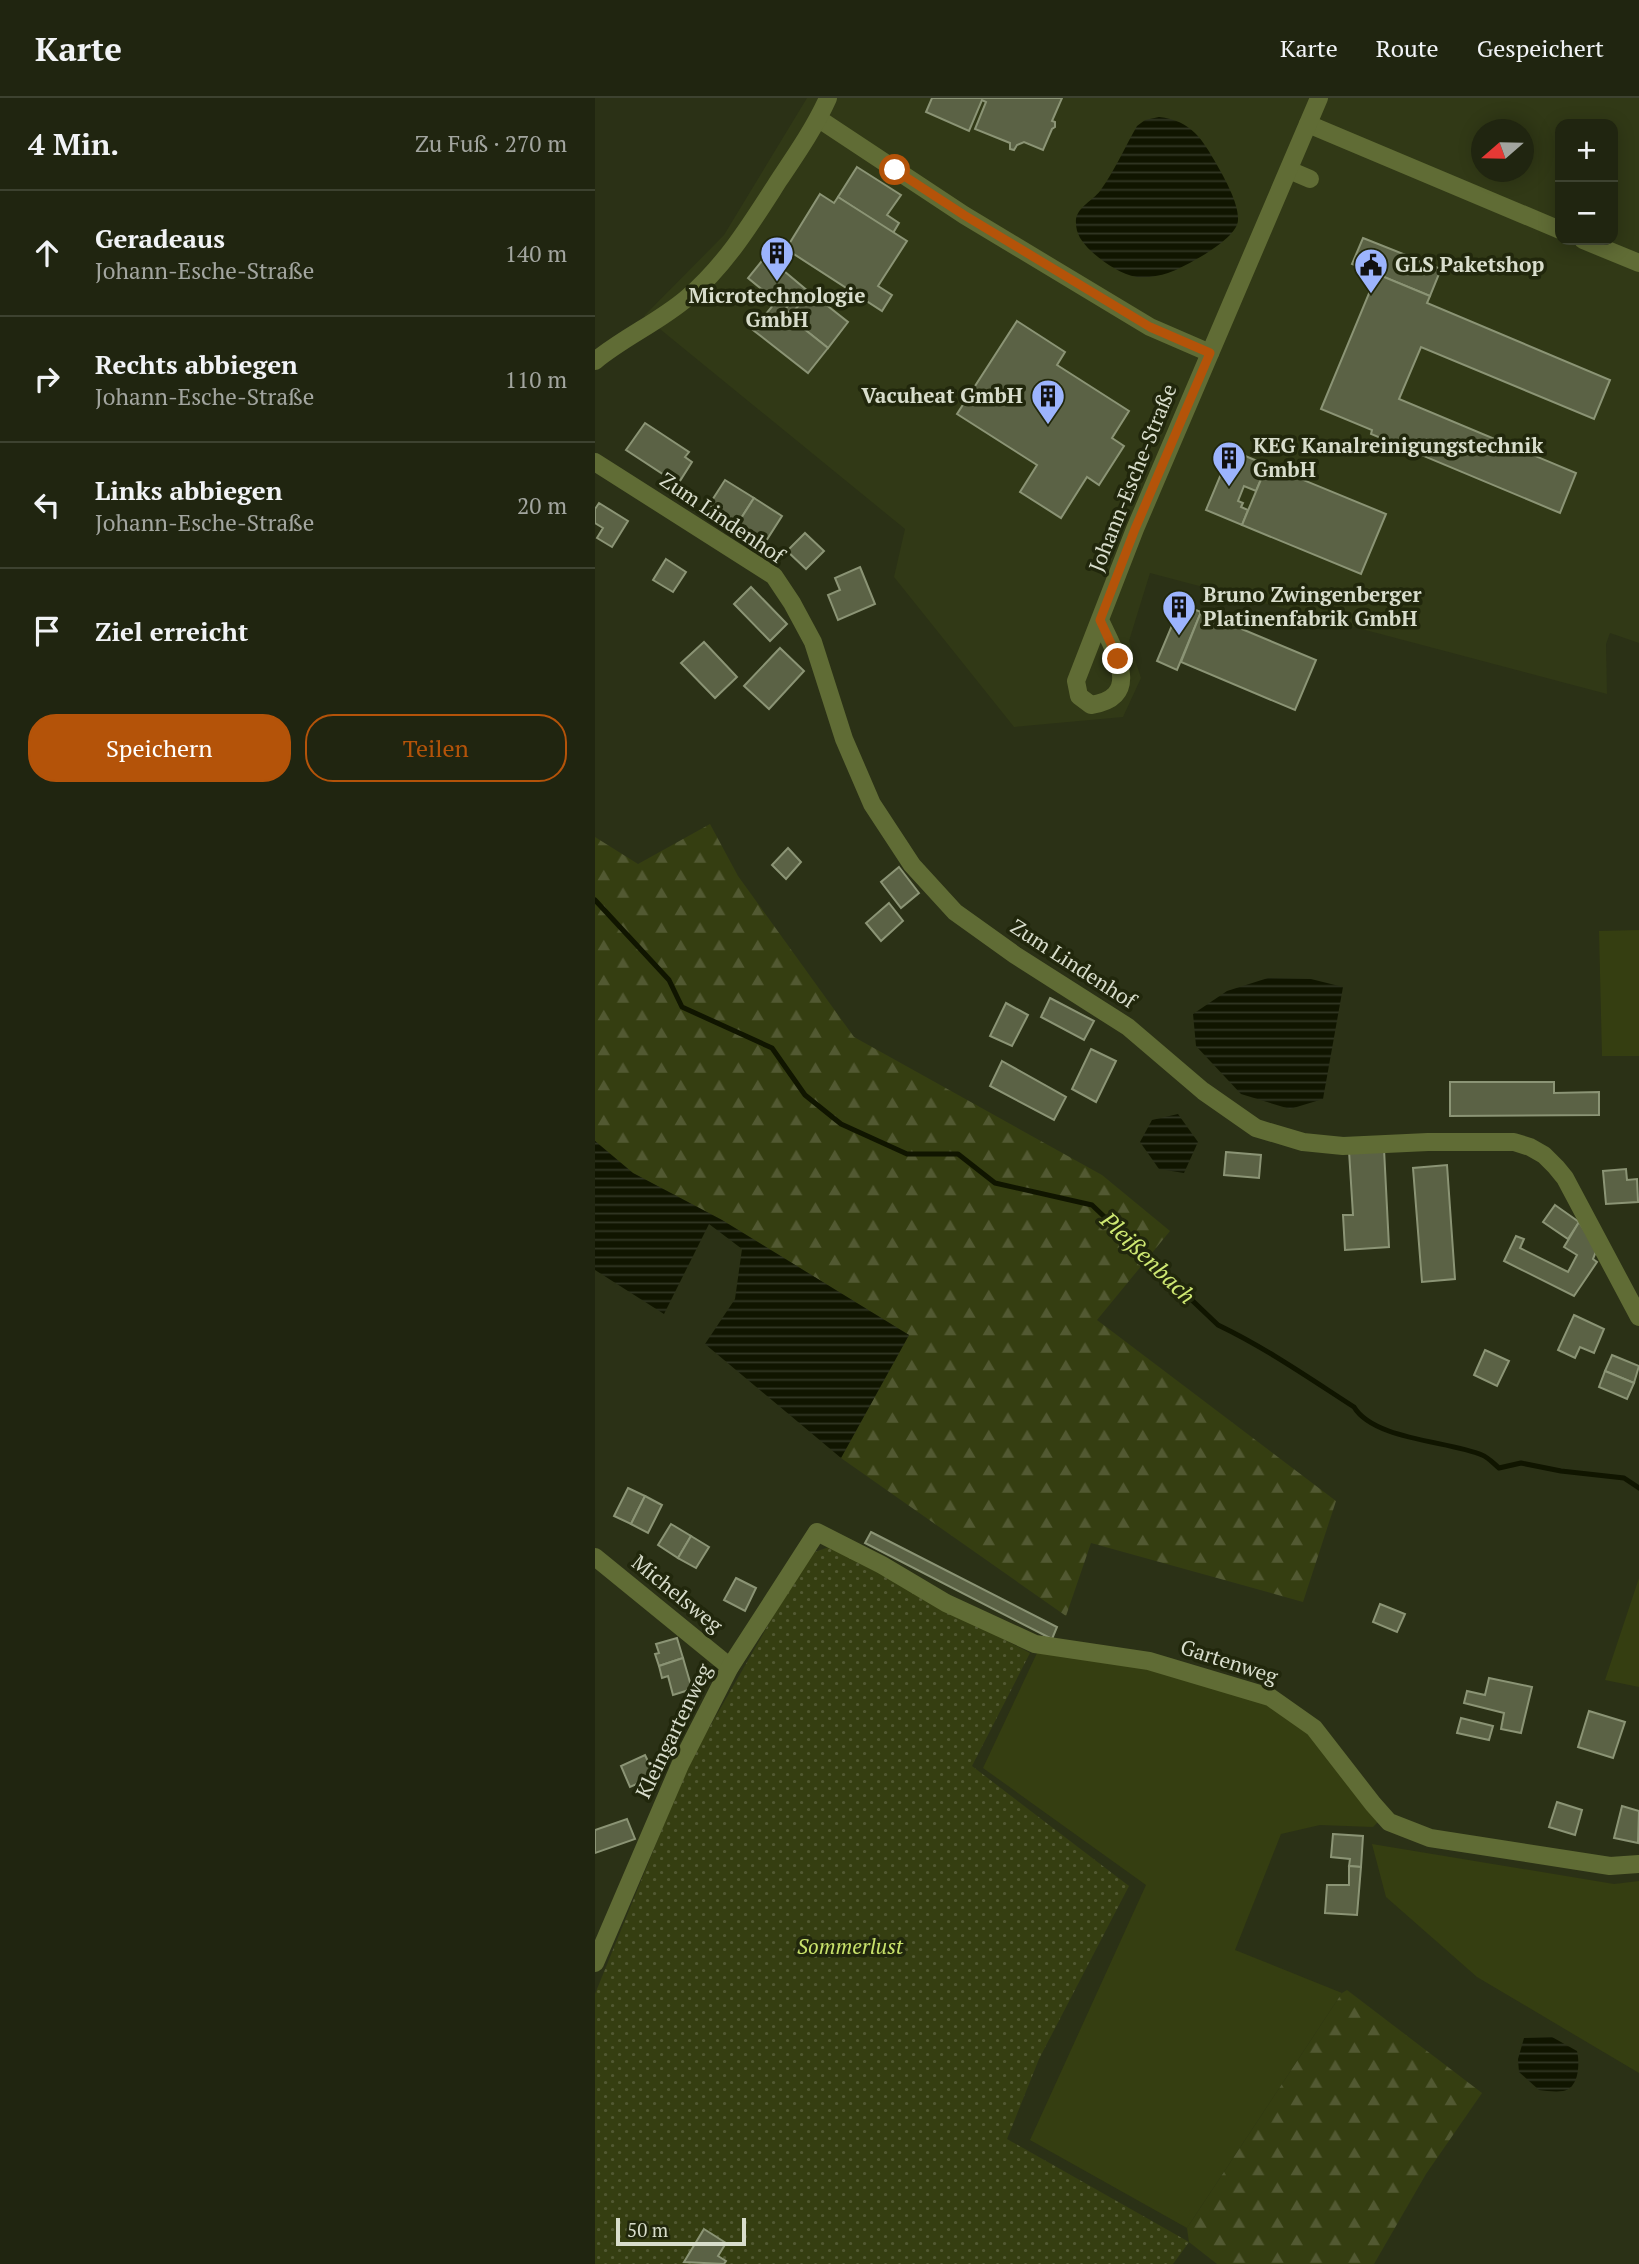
<!DOCTYPE html>
<html lang="de">
<meta charset="utf-8">
<style>
:root{--surface:#202510;--page:#2d311e;--text:#f1f3f6;--muted:#a2a59f;--line:#3d4230;--accent:#b45309}
body{margin:0;font-family:"PT Serif",serif;background:var(--page);color:var(--text)}
.controls{position:absolute;right:21px;top:21px;display:grid;overflow:hidden;border-radius:14px;box-shadow:0 4px 18px #0003}
.controls button{width:63px;height:63px;display:grid;place-items:center;padding:0;border:0;border-bottom:2px solid var(--line);background:var(--surface);color:var(--text);font:35px sans-serif}
.compass{position:absolute;left:876px;top:21px;width:63px;height:63px;border-radius:50%;background:var(--surface);box-shadow:0 4px 18px #0003;rotate:250deg}
.scale{position:absolute;left:21px;bottom:18px;width:130px;box-sizing:border-box;padding-left:7px;border:4px solid #d8ddcc;border-top:0;font-size:19px;line-height:24px;white-space:nowrap;color:#d8ddcc;-webkit-text-stroke:5px #21270c;paint-order:stroke}
.stop{position:absolute;width:21px;height:21px;margin:-16px;border:5px solid #b45309;border-radius:50%;background:#fff}
.stop.end{background:#b45309;border-color:#fff;box-shadow:0 2px 7px #0008}
.list{margin:0;padding:0;list-style:none}
h2{display:flex;justify-content:space-between;align-items:center;height:91px;margin:0;padding:0 28px;font-size:30px}
h2 small{font-size:23px;font-weight:400;color:var(--muted)}
.list li{display:grid;grid-template-columns:46px 1fr auto;gap:21px;align-items:center;box-sizing:border-box;height:126px;padding:0 28px;border-top:2px solid var(--line)}
.list b{display:block;font-size:26px;white-space:nowrap}
.list p{margin:0;font-size:23px;white-space:nowrap;color:var(--muted)}
.list em{font-size:23px;font-style:normal;color:var(--muted)}
.actions{display:flex;gap:14px;padding:21px 28px}
.actions a{flex:1;padding:16px 0;border:2px solid var(--accent);border-radius:28px;text-align:center;font-size:24px;color:var(--accent)}
.actions .main{background:var(--accent);color:#fff}
.icon{flex:none;width:38px;height:38px;fill:none;stroke:currentColor;stroke-width:2;stroke-linecap:round;stroke-linejoin:round}
.map{position:relative;flex:none;width:1044px;height:2166px;overflow:hidden}
header{display:flex;align-items:center;gap:42px;box-sizing:border-box;height:98px;padding:0 35px;background:var(--surface);border-bottom:2px solid var(--line)}
header strong{font-size:33px}
nav{display:flex;gap:38px;margin-inline-start:auto;font-size:24px}
main{display:flex}
aside{flex:1;background:var(--surface)}
.map>svg:first-child{display:block}
</style>
<header>
<strong>Karte</strong>
<nav><a>Karte</a><a>Route</a><a>Gespeichert</a></nav>
</header>
<main>
<aside>
<h2>4 Min.<small>Zu Fuß · 270 m</small></h2>
<ul class="list">
<li><svg class="icon" aria-label="ahead" viewBox="0 0 24 24"><path d="M12 20V5M6 11l6-6 6 6"/></svg><div><b>Geradeaus</b><p>Johann-Esche-Straße</p></div><em>140 m</em></li>
<li><svg class="icon" aria-label="right" viewBox="0 0 24 24"><path d="M7 20v-9h11M14 6l5 5-5 5"/></svg><div><b>Rechts abbiegen</b><p>Johann-Esche-Straße</p></div><em>110 m</em></li>
<li><svg class="icon" aria-label="left" viewBox="0 0 24 24"><path d="M17 20v-9H6M10 6l-5 5 5 5"/></svg><div><b>Links abbiegen</b><p>Johann-Esche-Straße</p></div><em>20 m</em></li>
<li><svg class="icon" aria-label="arrive" viewBox="0 0 24 24"><path d="M6 21V4h12l-3 4 3 4H6"/></svg><div><b>Ziel erreicht</b></div></li>
</ul>
<div class="actions"><a class="main">Speichern</a><a>Teilen</a></div>
</aside>
<div class="map">
<svg width="1044" height="2166" viewBox="0 0 1044 2166">
<defs>
<pattern id="forest-firs" width="22" height="20" patternUnits="userSpaceOnUse" patternTransform="scale(1.75)"><rect width="22" height="20" fill="#353e11"/><path d="M5 1l3.5 6h-7zM16 11l3.5 6h-7z" fill="#525932"/></pattern>
<pattern id="park-dots" width="8" height="8" patternUnits="userSpaceOnUse" patternTransform="scale(1.75)"><rect width="8" height="8" fill="#353e11"/><path d="M2 2h.1M6 6h.1" fill="none" stroke="#525932" stroke-width="1.8" stroke-linecap="round"/></pattern>
<pattern id="water-rules" width="6" height="5" patternUnits="userSpaceOnUse" patternTransform="scale(1.75)"><rect width="6" height="5" fill="#101500"/><path d="M0 2.5h6" fill="none" stroke="#323724"/></pattern>
</defs>
<rect width="100%" height="100%" fill="#2b3116"/>
<!-- built -->
<path fill="#313916" fill-rule="evenodd" d="M 212,0 L 1044,0 L 1044,545 L 1015,535 L 1011,546 L 1012,596 L 555,475 L 534,543 L 546,580 L 528,619 L 419,629 L 299,479 L 310,431 L 49,218 L 129,137 ZM 965,26 L 1018,26 L 1018,142 L 965,142 ZM 886,32 L 928,32 L 928,74 L 886,74 Z"/>
<!-- grass -->
<g fill="#353e11">
<polygon points="1044,832 1044,958 1007,958 1004,833"/>
<polygon points="1044,1480 1044,1589 1010,1582"/>
<polygon points="442,1555 552,1568 677,1605 718,1635 785,1722 778,1729 725,1727 686,1736 640,1852 747,1895 592,2130 435,2042 551,1787 388,1670"/>
<polygon points="777,1746 1019,1786 1044,1783 1044,1975 882,1879 791,1799"/>
</g>
<!-- forest -->
<g fill="url(#forest-firs)">
<polygon points="115,726 143,778 259,939 507,1077 575,1133 502,1222 741,1403 708,1504 496,1445 471,1518 246,1360 314,1237 127,1122 38,1075 0,1043 0,739 43,766"/>
<polygon points="752,1892 887,1995 831,2076 779,2166 622,2166 594,2144 592,2130 747,1895"/>
</g>
<!-- park -->
<polygon fill="url(#park-dots)" points="234,1449 435,1555 377,1668 534,1788 444,1961 412,2041 594,2144 578,2166 0,2166 0,1896 94,1665 214,1456"/>
<!-- water -->
<g fill="url(#water-rules)">
<path d="M 564,19 C 596,22 608,42 622,67 C 630,81 644,106 643,122 C 643,141 590,169 573,175 C 564,178 552,180 542,179 C 525,176 508,164 496,153 C 486,143 480,135 481,121 C 483,109 498,102 505,93 C 519,74 530,49 542,28 L 550,22 Z"/>
<polygon points="673,880 716,881 748,889 728,1001 695,1011 646,996 601,948 598,916 632,893"/>
<polygon points="583,1016 603,1044 589,1075 564,1071 545,1044 557,1022"/>
<polygon points="0,1043 38,1075 127,1122 314,1237 246,1360 110,1246 140,1201 147,1151 114,1126 69,1216 0,1172"/>
<path d="M 957,1939 L 982,1953 C 985,1966 984,1990 968,1993 C 961,1994 951,1993 944,1992 L 924,1974 L 923,1961 L 929,1940 Z"/>
</g>
<g fill="none" stroke-linecap="round" stroke-linejoin="round">
<!-- stream -->
<path stroke="#101500" stroke-width="5" d="M 0,802 L 74,882 L 87,909 L 177,950 L 210,997 L 246,1026 L 312,1056 L 363,1056 L 400,1085 L 497,1107 L 623,1227 C 671,1250 714,1280 759,1309 C 779,1342 854,1343 887,1357 C 893,1359 899,1366 904,1370 L 926,1365 L 966,1373 L 1029,1380 L 1044,1390"/>
</g>
<!-- building -->
<g fill="#5b6245" stroke="#8b9475" stroke-width="2">
<polygon points="337,0 467,0 457,23 460,24 460,29 457,31 448,52 429,44 422,47 419,52 415,51 415,45 380,31 391,4 387,2 374,33 331,14"/>
<polygon points="262,69 306,97 292,117 304,125 298,135 243,99"/>
<polygon points="225,96 239,105 243,99 312,143 283,188 297,197 287,213 191,151"/>
<polygon points="768,140 846,171 835,198 757,166"/>
<polygon points="171,158 214,194 196,217 190,211 196,204 187,196 181,203 153,180"/>
<polygon points="782,176 835,198 832,205 1015,282 999,321 826,249 804,301 981,375 965,415 776,336 777,332 726,311"/>
<polygon points="215,194 253,224 233,250 194,219"/>
<polygon points="187,196 196,204 190,211 196,217 194,219 233,250 213,275 158,232"/>
<polygon points="422,223 470,254 462,267 534,313 517,340 529,348 504,387 492,379 466,420 425,394 442,367 362,316"/>
<polygon points="50,325 94,354 90,359 97,364 83,386 31,352"/>
<polygon points="636,352 672,367 661,393 649,388 643,403 648,405 646,409 653,412 647,427 611,412"/>
<polygon points="672,367 791,416 766,476 647,427"/>
<polygon points="130,382 159,400 143,425 114,407"/>
<polygon points="159,400 187,418 171,443 143,425"/>
<polygon points="4,405 33,423 17,449 2,440 8,430 0,425 0,411"/>
<polygon points="210,435 229,453 211,471 192,453"/>
<polygon points="71,461 91,474 78,494 58,482"/>
<polygon points="265,469 280,506 243,522 233,497 245,492 240,480"/>
<polygon points="156,489 192,526 175,543 139,506"/>
<polygon points="586,506 606,514 582,572 562,563"/>
<polygon points="606,514 721,562 700,612 586,564"/>
<polygon points="109,544 142,579 120,600 86,565"/>
<polygon points="185,550 209,573 174,611 149,588"/>
<polygon points="193,750 206,764 191,781 177,767"/>
<polygon points="304,769 324,795 306,810 286,784"/>
<polygon points="294,805 308,823 286,843 271,825"/>
<polygon points="455,900 499,923 489,942 446,919"/>
<polygon points="411,905 433,917 417,948 395,938"/>
<polygon points="496,951 521,963 501,1004 477,991"/>
<polygon points="407,963 471,999 459,1022 395,988"/>
<polygon points="855,984 959,984 959,995 1004,994 1004,1017 855,1018"/>
<polygon points="789,1051 794,1149 750,1152 748,1117 758,1117 754,1053"/>
<polygon points="631,1054 666,1057 664,1080 629,1077"/>
<polygon points="852,1067 860,1181 827,1184 818,1070"/>
<polygon points="1031,1071 1032,1082 1042,1081 1043,1104 1011,1106 1008,1073"/>
<polygon points="960,1107 984,1124 973,1141 948,1124"/>
<polygon points="984,1124 1002,1151 998,1161 1002,1164 979,1198 909,1163 921,1138 929,1141 925,1150 973,1174 982,1157 969,1149"/>
<polygon points="979,1217 1009,1231 999,1255 985,1249 980,1260 963,1252"/>
<polygon points="890,1252 914,1263 902,1288 879,1277"/>
<polygon points="1017,1257 1044,1268 1039,1285 1010,1273"/>
<polygon points="1010,1273 1039,1285 1032,1301 1004,1289"/>
<polygon points="33,1390 50,1398 36,1426 19,1418"/>
<polygon points="50,1398 67,1407 53,1435 36,1426"/>
<polygon points="76,1426 96,1438 83,1460 63,1447"/>
<polygon points="276,1434 462,1529 457,1541 270,1445"/>
<polygon points="96,1438 114,1449 101,1470 83,1460"/>
<polygon points="141,1480 161,1490 150,1513 129,1502"/>
<polygon points="785,1506 810,1516 802,1534 778,1524"/>
<polygon points="82,1540 88,1560 64,1568 60,1556 64,1555 61,1546"/>
<polygon points="88,1560 97,1591 78,1597 73,1578 67,1580 64,1568"/>
<polygon points="894,1580 937,1589 926,1635 906,1631 909,1615 869,1605 872,1593 890,1597"/>
<polygon points="994,1613 1030,1624 1018,1660 983,1649"/>
<polygon points="866,1620 898,1628 894,1642 862,1635"/>
<polygon points="50,1657 60,1678 35,1689 26,1668"/>
<polygon points="962,1704 987,1712 980,1737 954,1729"/>
<polygon points="1027,1708 1044,1713 1043,1745 1019,1740"/>
<polygon points="32,1721 40,1741 0,1755 0,1732"/>
<polygon points="738,1736 768,1738 766,1769 754,1768 755,1761 736,1759"/>
<polygon points="754,1768 766,1769 762,1817 730,1815 732,1787 754,1787"/>
<polygon points="109,2131 131,2145 123,2158 131,2163 129,2166 89,2164"/>
</g>
<g fill="none" stroke-linecap="round" stroke-linejoin="round">
<!-- minor -->
<g stroke="#606c35" stroke-width="18">
<polyline points="224,21 369,117 555,229 615,255"/>
<polyline points="713,26 965,132"/>
<polyline points="694,72 715,81"/>
<polyline points="988,142 1044,165"/>
<path d="M 0,263 C 29,239 64,224 92,200 C 131,167 157,124 184,82 C 202,55 220,29 233,0"/>
<polyline points="0,364 179,478 197,505 218,544 249,641 277,706 317,767 360,814 420,857 533,929 608,993 661,1030 708,1044 748,1048 833,1044 919,1044 935,1049 949,1057 961,1069 970,1080 1044,1219"/>
<path d="M 505,522 C 519,553 549,599 496,607 L 484,598 L 481,583 L 540,431 L 724,0"/>
<polyline points="0,1459 135,1569"/>
<polyline points="0,1865 85,1667 135,1569 222,1434 287,1467 351,1505 440,1546 554,1563 675,1599 719,1630 778,1706 794,1724 835,1740 1015,1768 1044,1766"/>
</g>
</g>
<g fill="none" stroke-linecap="round" stroke-linejoin="round">
<!-- route -->
<polyline stroke="#b45309" stroke-width="9" points="300,72 369,117 555,229 615,255 540,431 505,522 523,561"/>
</g>
<!-- icons -->
<defs>
<g id="building-pin" transform="scale(1.75)"><path d="M0 17L-7.5 6A9.5 9.5 0 1 1 7.5 6Z" fill="#9cb4fd" stroke="#21270c"/><path d="M-4-6H4V6H1V3H-1V6H-4ZM-2.5-4.3h1.7v1.8h-1.7ZM.8-4.3h1.7v1.8H.8ZM-2.5-1h1.7V.8h-1.7ZM.8-1h1.7V.8H.8Z" fill="#111"/></g>
<g id="civic-pin" transform="scale(1.75)"><path d="M0 17L-7.5 6A9.5 9.5 0 1 1 7.5 6Z" fill="#9cb4fd" stroke="#21270c"/><path d="M-.6-6.5H3V-4.5H.6V-3L4-1V1h2V6H-6V1h2V-1L-.6-3ZM-1.2 2.5V6h2.4V2.5Z" fill="#111"/></g>
</defs>
<g fill-rule="evenodd">
<use href="#building-pin" x="182" y="155"/>
<use href="#civic-pin" x="776" y="167"/>
<use href="#building-pin" x="453" y="298"/>
<use href="#building-pin" x="634" y="360"/>
<use href="#building-pin" x="584" y="509"/>
</g>
<g text-anchor="middle" stroke-width="7" stroke-linejoin="round" paint-order="stroke">
<!-- poi labels -->
<g font-size="21" font-weight="bold" fill="#d8ddcc" stroke="#21270c" text-anchor="start">
<text x="800" y="174">GLS Paketshop</text>
<text x="182" y="205" text-anchor="middle">Microtechnologie<tspan x="182" dy="24">GmbH</tspan></text>
<text x="428" y="305" text-anchor="end">Vacuheat GmbH</text>
<text x="658" y="355">KEG Kanalreinigungstechnik<tspan x="658" dy="24">GmbH</tspan></text>
<text x="608" y="504">Bruno Zwingenberger<tspan x="608" dy="24">Platinenfabrik GmbH</tspan></text>
</g>
<!-- street labels -->
<g font-size="21" fill="#d8ddcc" stroke="#21270c">
<text transform="translate(538 380) rotate(-68)" y="7">Johann-Esche-Straße</text>
<text transform="translate(127 420) rotate(34)" y="7">Zum Lindenhof</text>
<text transform="translate(478 866) rotate(33)" y="7">Zum Lindenhof</text>
<text transform="translate(82 1496) rotate(39)" y="7">Michelsweg</text>
<text transform="translate(634 1564) rotate(18)" y="7">Gartenweg</text>
<text transform="translate(79 1633) rotate(-64)" y="7">Kleingartenweg</text>
</g>
<!-- park labels -->
<g font-size="21" font-style="italic" fill="#c9e36c" stroke="#21270c">
<text x="255" y="1856">Sommerlust</text>
</g>
<!-- water labels -->
<g font-size="23" font-style="italic" fill="#cee872" stroke="#21270c">
<text transform="translate(553 1160) rotate(44)" y="8">Pleißenbach</text>
</g>
</g>
</svg>
<div class="controls">
<button>+</button>
<button>−</button>
</div>
<svg class="compass" viewBox="-18 -18 36 36"><path d="M0-13l5 13h-10z" fill="#e53935"/><path d="M0 13l5-13h-10z" fill="#a2a59f"/></svg>
<div class="scale">50 m</div>
<div class="stop" style="left:300px;top:72px"></div>
<div class="stop end" style="left:523px;top:561px"></div>
</div>
</main>
